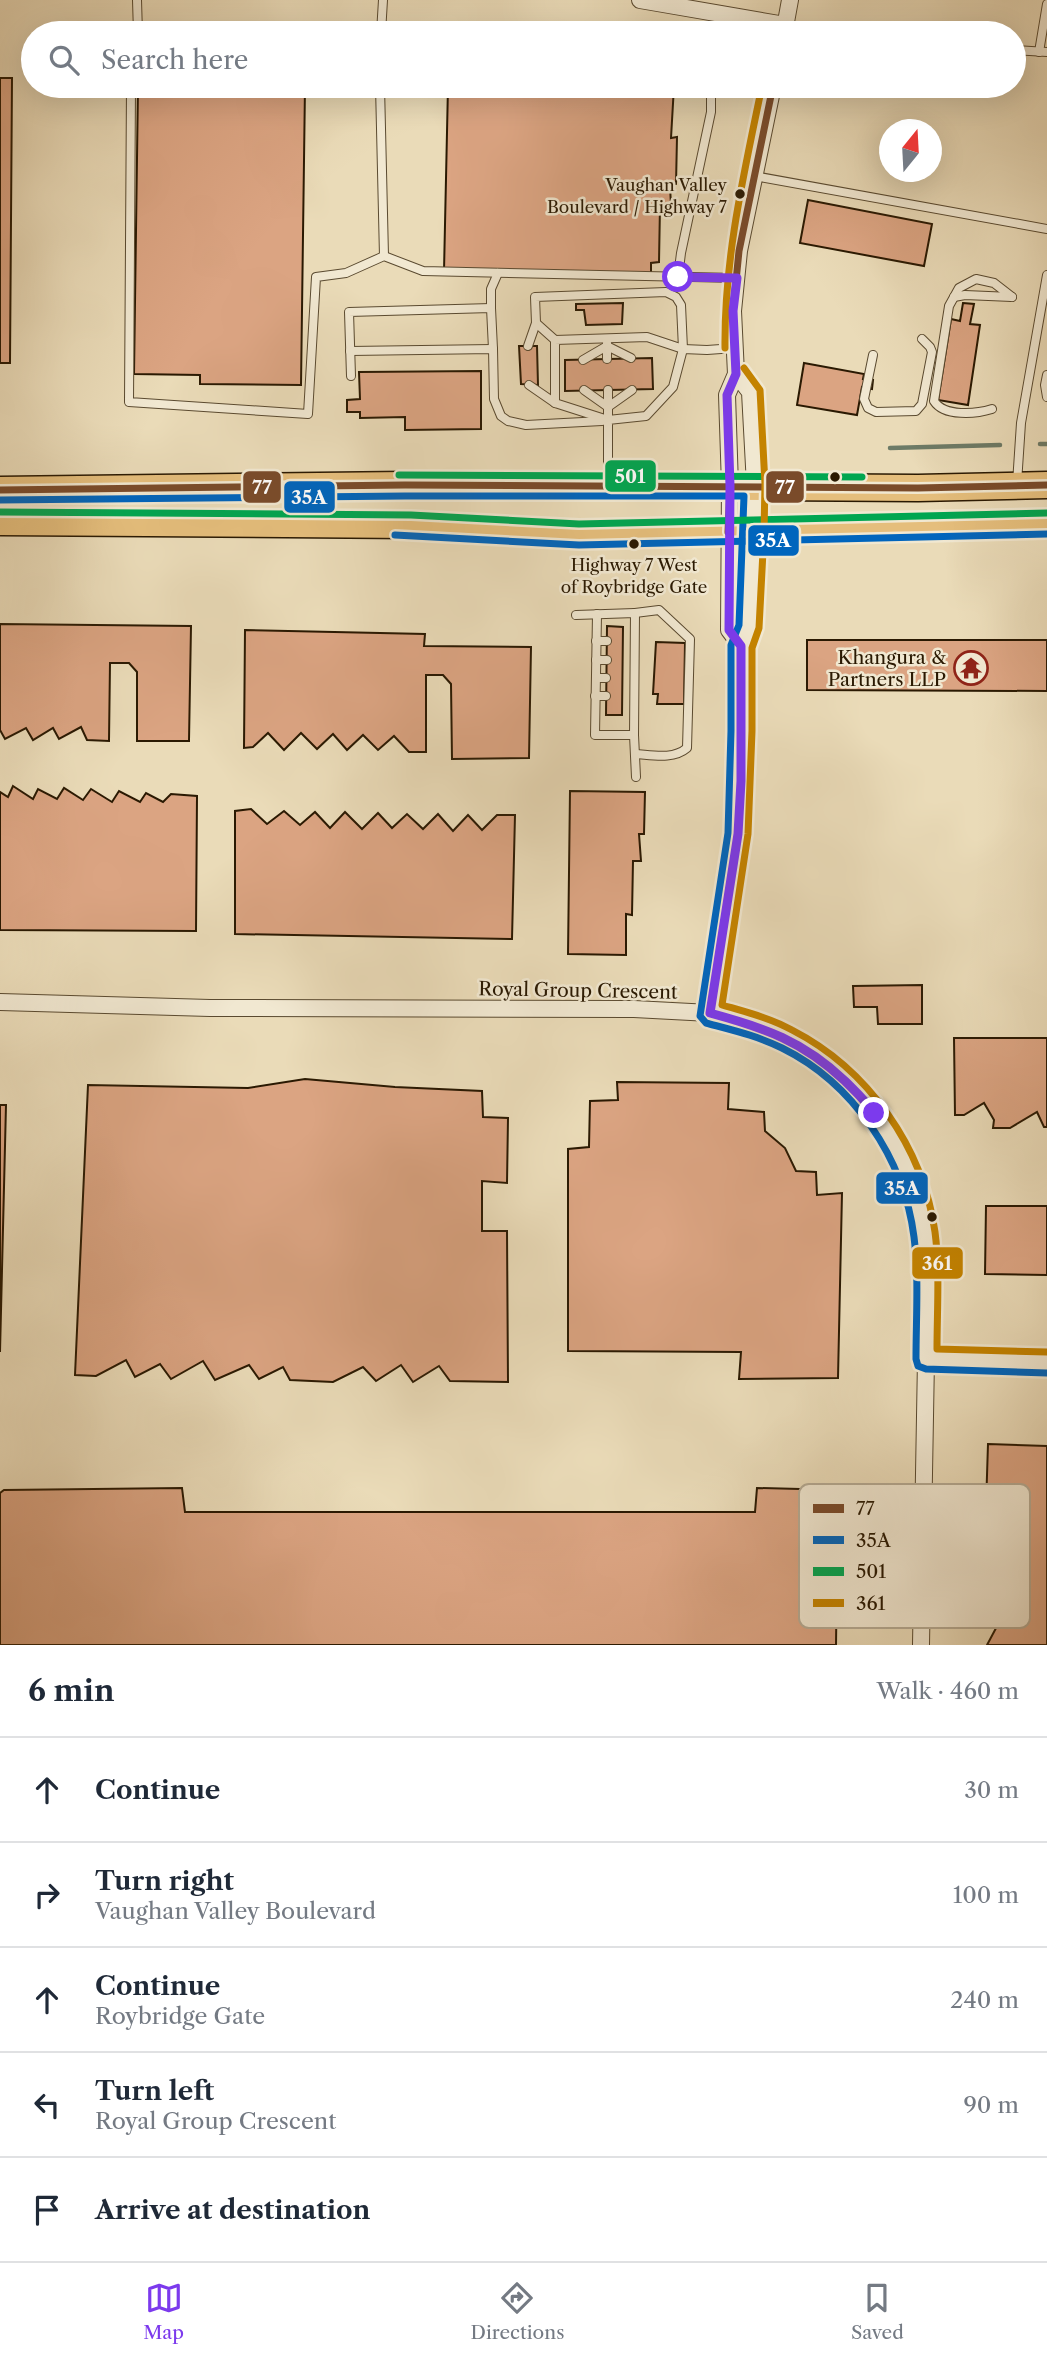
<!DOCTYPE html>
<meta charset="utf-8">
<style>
:root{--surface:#fff;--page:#f2f2f3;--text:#1f2937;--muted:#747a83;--line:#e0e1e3;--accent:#7c3aed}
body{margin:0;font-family:"Libre Caslon Text",serif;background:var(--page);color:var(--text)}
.compass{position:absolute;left:879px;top:119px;width:63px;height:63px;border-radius:50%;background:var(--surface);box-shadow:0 7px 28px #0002;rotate:18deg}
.stop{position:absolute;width:21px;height:21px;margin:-16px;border:5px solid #7c3aed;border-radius:50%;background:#fff}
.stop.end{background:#7c3aed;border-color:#fff;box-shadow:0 2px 7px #0008}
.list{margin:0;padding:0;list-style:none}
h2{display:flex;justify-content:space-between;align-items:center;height:91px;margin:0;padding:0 28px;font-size:30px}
h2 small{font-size:23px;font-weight:400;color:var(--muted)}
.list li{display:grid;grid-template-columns:46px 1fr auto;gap:21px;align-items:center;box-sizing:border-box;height:105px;padding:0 28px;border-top:2px solid var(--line)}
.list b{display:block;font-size:26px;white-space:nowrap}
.list p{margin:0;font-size:23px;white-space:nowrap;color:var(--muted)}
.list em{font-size:23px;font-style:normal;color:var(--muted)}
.icon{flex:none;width:38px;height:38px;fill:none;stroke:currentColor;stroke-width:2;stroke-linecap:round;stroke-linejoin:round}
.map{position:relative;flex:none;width:1047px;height:1645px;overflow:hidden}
.search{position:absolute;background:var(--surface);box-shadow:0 7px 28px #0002;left:21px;right:21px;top:21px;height:77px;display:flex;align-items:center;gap:18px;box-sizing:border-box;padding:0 24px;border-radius:38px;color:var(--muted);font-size:26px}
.sheet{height:616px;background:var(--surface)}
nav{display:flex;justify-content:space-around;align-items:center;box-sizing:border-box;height:98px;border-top:2px solid var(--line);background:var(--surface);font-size:19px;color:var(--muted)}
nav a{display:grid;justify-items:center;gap:4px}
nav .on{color:var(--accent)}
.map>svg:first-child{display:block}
</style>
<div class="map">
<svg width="1047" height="1645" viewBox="0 0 1047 1645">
<rect width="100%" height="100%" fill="#eadbb8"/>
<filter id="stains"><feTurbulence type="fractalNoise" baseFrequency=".00286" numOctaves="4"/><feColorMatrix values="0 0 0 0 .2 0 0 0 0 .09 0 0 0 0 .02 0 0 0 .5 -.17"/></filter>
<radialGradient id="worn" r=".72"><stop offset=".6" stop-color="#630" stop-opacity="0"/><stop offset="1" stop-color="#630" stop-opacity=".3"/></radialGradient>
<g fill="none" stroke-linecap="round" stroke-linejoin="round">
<!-- stream -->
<g stroke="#6d7b67" stroke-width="4.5">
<polyline points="1040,444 1047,444"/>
<polyline points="890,448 1000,445"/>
</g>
</g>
<!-- building -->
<g fill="#dba482" stroke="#2a1902" stroke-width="2">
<polygon points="0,78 12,78 10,363 0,363"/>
<polygon points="138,86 305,86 301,385 200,384 200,375 134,374"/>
<polygon points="448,86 674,86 671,138 677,137 676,184 670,185 671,206 660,206 659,262 651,263 651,275 444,271"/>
<polygon points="808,200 932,224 924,266 800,243"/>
<polygon points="623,303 622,324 586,325 584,310 576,310 576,304"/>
<polygon points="963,303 974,304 970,324 980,325 968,405 938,400 951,319 960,321"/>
<polygon points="519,346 537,346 538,385 521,384"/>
<polygon points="652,358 653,389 565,391 565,360"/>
<polygon points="804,363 864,374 863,379 873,380 872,389 862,387 857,415 797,405"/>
<polygon points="481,371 481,429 405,430 405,417 360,418 360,412 347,412 347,400 360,399 359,372"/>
<polygon points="0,624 191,626 189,741 137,741 137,672 129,663 110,663 109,741 87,740 81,727 59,739 53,728 33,740 26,728 5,739 0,730"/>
<polygon points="607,626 623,627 622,715 606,715"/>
<polygon points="245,630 425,634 424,646 531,647 529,758 452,759 451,684 443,675 426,675 426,752 409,752 394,736 378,750 363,735 347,750 333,734 317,749 301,733 284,750 268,733 253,747 244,748"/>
<polygon points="807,640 1047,640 1047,691 807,690"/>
<polygon points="656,642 685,643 684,704 657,704 658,694 653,694"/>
<polygon points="13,786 33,799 38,789 57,799 64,788 83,800 91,789 112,802 119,791 140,802 146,793 163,802 171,794 197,796 196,931 0,930 0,792 8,797"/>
<polygon points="570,791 645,792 644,834 639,834 641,861 633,861 632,915 626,914 626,955 568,954"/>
<polygon points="251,809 267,824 284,811 300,825 315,812 330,828 345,812 362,829 378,813 392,828 407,814 423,829 438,814 453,831 468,815 482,830 497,815 515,815 512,939 235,934 235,811"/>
<polygon points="922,985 922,1024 878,1024 877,1007 854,1007 853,986"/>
<polygon points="954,1038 1047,1038 1047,1127 1044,1127 1037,1112 1010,1128 993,1128 994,1120 984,1103 964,1115 955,1115"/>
<polygon points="305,1079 395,1087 482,1091 483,1117 508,1118 507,1183 482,1181 482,1231 507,1231 508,1382 450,1381 439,1366 413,1382 401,1365 376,1381 363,1367 333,1382 290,1380 283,1367 259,1379 249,1365 215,1380 203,1361 171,1379 160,1364 135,1377 126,1360 96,1376 75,1375 88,1085 248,1088"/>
<polygon points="617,1082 729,1083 728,1109 764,1112 765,1131 785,1148 796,1171 816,1172 817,1195 842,1193 838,1378 739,1379 741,1352 568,1351 568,1149 589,1147 590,1101 618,1100"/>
<polygon points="0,1105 6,1105 0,1352"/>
<polygon points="986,1206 1047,1206 1047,1275 985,1274"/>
<polygon points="988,1444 1047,1446 1047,1645 987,1645 1003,1615 987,1602 1000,1578 984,1569"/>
<polygon points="182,1488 185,1512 755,1512 757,1488 838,1490 836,1645 0,1645 0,1493 4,1490"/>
</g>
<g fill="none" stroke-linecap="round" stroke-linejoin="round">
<!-- service casing -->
<g stroke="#5a4a30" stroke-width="10">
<g id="service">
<polyline points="137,0 138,33"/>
<polyline points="785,25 850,33"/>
<polyline points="381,33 383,0"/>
<polyline points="1014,50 1047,52"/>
<polyline points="1039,52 1047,4"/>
<polyline points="131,86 129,402 308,414 316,277 346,273 384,256 423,271 737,278"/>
<polyline points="380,86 384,256"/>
<polyline points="754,176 1047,229"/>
<polyline points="678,277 681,253 711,112 711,86"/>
<polyline points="954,297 965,295 1012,297"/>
<polyline points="491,308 491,289 498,273"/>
<polyline points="555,340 536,323 535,297 666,292 676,297 681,305 683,349 647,337 555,340 555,403 608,420"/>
<polyline points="607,343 607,359"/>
<polyline points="528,346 536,323"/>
<polyline points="350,351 493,349 494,399 501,416 508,421 526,425 602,421"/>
<polyline points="873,355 864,399 868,408 876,412 916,411 922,404 932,352 930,347 922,339"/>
<polyline points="583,360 607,346 631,358"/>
<polyline points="1047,375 1045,385 1047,397"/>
<polyline points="351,376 349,312 491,308 493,349"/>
<polyline points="529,385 555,403"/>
<polyline points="584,390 608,407 632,390"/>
<path d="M 992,409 C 976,414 944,417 934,401 L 949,306 L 959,288 L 976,279 L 994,283 L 1012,297"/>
<polyline points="608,420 608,390"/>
<polyline points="608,483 608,420 646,416 673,387 683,349 707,350 735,348"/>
<polyline points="1017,483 1021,423 1047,275"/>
<path d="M 635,613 L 659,610 L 690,639 L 687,748 C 673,760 652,755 635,754"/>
<polyline points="597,614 595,735 634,735"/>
<polyline points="576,615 635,613 634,735 636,777"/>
<polyline points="596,641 607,641"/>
<polyline points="596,660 607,660"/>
<polyline points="596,678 606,678"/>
<polyline points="595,696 606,696"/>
</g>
</g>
<!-- minor casing -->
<g stroke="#5a4a30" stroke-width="18">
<g id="minor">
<polyline points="640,0 785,25"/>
<polyline points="784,33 790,0"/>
<polyline points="741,646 729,630 730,486 727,395 736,374 733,311 739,251 773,86"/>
<polyline points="0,1002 210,1008 634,1009 710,1013 750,1024 788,1039 824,1062 866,1101 893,1140 914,1187 922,1216 926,1255 926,1359 921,1645"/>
<polyline points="710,1013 738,834 742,731 741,646 749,627 754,532 755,485 750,392 736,374"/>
<polyline points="926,1359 1047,1363"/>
</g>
</g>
<!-- primary casing -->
<g stroke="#2a1902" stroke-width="29">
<g id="primary">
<polyline points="0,490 405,485 918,488 1047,485"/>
<polyline points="0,522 411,525 579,535 1047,523"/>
</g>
</g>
<!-- service -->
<use href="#service" stroke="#f1e8d1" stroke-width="8"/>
<!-- minor -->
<use href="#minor" stroke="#f1e8d1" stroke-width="16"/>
<!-- primary -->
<use href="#primary" stroke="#e5be7c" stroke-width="26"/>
<!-- bus-1 casing -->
<g stroke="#f1e8d1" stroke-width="12">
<g id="bus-1">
<polyline points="0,490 405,485 918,488 1047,485"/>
<polyline points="728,532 730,486 727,395 736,374 733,311 739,251 773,86"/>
</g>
</g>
<!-- bus-2 casing -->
<g stroke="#f1e8d1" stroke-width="12">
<g id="bus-2">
<path d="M 0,500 L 405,496 L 744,496 L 739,625 L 731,645 L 731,731 L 728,833 L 700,1016 L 706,1023 C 732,1030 758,1036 782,1048 C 853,1083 904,1158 914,1237 C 919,1277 916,1318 916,1359 L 918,1366 L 926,1369 L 1047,1373"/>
<polyline points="395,535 579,545 1047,534"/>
</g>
</g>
<!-- bus-3 casing -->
<g stroke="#f1e8d1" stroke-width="12">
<g id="bus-3">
<polyline points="399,475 862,477"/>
<polyline points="0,512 411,515 579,524 1047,513"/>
</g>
</g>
<!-- bus-4 casing -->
<g stroke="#f1e8d1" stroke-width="12">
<g id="bus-4">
<path d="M 725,348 C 724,258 744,173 762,86"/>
<path d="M 744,368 L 760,390 L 765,484 L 764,532 L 759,628 L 752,648 L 752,731 L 748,834 L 722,1005 C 746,1012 770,1018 792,1030 C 868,1069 923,1147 935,1232 C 940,1270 937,1310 937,1349 L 1047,1352"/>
</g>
</g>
<!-- bus-1 -->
<use href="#bus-1" stroke="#7a4b2a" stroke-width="7"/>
<!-- bus-2 -->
<use href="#bus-2" stroke="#0065bd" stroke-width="7"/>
<!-- bus-3 -->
<use href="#bus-3" stroke="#00a651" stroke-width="7"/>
<!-- bus-4 -->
<use href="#bus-4" stroke="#c48300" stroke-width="7"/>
</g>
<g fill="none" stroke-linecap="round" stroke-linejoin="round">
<!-- route -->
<path stroke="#7c3aed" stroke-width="9" d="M 678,277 L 737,278 L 733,311 L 736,374 L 727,395 L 730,486 L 729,630 L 741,646 L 741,781 L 738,834 L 710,1013 C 765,1028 803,1041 845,1081 C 855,1091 866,1101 874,1113"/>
</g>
<!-- icons -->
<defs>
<g id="temple-ring" transform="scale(1.75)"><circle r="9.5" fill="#f1e8d1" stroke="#8f2418" stroke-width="1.5"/><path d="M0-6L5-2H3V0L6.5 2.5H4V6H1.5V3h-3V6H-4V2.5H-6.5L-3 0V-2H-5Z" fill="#8f2418"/></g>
</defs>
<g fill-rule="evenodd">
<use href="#temple-ring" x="971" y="668"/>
</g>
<!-- markers -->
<g fill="#2a1902" stroke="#f1e8d1" stroke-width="2.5">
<circle cx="740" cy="194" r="6"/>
<circle cx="835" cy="477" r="6"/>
<circle cx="634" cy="544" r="6"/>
<circle cx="932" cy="1217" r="6"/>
</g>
<g text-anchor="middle" stroke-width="5" stroke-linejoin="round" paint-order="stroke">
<!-- bus labels -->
<g font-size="17" fill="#2a1902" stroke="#f1e8d1" text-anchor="end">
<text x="727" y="191">Vaughan Valley<tspan x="727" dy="22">Boulevard / Highway 7</tspan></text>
<text x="634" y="571" text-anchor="middle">Highway 7 West<tspan x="634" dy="22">of Roybridge Gate</tspan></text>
</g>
<!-- poi labels -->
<g font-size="19" fill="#2a1902" stroke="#f1e8d1" text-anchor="end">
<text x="946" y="664">Khangura &amp;<tspan x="946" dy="22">Partners LLP</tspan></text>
</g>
<!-- street labels -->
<g font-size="19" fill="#2a1902" stroke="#f1e8d1">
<text transform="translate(578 990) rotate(1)" y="7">Royal Group Crescent</text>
</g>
</g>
<!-- legend -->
<rect x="799" y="1484" width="231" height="144" rx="10" fill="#f1e8d1" stroke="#b5aa93" stroke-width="2"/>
<rect x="813" y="1504" width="31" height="9" fill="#7a4b2a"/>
<rect x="813" y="1536" width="31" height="8" fill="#0065bd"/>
<rect x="813" y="1567" width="31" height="9" fill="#00a651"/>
<rect x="813" y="1599" width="31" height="8" fill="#c48300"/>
<g font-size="19" fill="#2a1902">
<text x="856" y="1515">77</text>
<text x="856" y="1547">35A</text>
<text x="856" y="1578">501</text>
<text x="856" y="1610">361</text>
</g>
<g stroke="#f1e8d1" stroke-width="2.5">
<rect x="604" y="459" width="53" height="34" rx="7" fill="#00a651"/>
<rect x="242" y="470" width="40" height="34" rx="7" fill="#7a4b2a"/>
<rect x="765" y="470" width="40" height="34" rx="7" fill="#7a4b2a"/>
<rect x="283" y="480" width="53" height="34" rx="7" fill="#0065bd"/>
<rect x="747" y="524" width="53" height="33" rx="7" fill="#0065bd"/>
<rect x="875" y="1171" width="54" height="34" rx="7" fill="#0065bd"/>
<rect x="911" y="1246" width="53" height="34" rx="7" fill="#c48300"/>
</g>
<g font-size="19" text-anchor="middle" font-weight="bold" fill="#fff">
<text x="630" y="483">501</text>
<text x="262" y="494">77</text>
<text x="785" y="494">77</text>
<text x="309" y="504">35A</text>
<text x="773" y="547">35A</text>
<text x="902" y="1195">35A</text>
<text x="937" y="1270">361</text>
</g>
<rect width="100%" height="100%" filter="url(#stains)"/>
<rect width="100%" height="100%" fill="url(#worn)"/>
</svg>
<svg class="compass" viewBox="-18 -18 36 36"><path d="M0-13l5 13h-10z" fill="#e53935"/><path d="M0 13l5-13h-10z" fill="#747a83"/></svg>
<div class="stop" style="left:678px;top:277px"></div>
<div class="stop end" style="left:874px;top:1113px"></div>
<div class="search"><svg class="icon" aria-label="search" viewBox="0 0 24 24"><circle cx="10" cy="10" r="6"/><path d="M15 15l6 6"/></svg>Search here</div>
</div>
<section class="sheet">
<h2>6 min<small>Walk · 460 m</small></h2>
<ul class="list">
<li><svg class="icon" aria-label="ahead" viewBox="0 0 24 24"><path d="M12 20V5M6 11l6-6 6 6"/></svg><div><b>Continue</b></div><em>30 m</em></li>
<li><svg class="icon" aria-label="right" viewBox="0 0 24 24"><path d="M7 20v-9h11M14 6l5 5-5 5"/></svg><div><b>Turn right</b><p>Vaughan Valley Boulevard</p></div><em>100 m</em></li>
<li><svg class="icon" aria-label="ahead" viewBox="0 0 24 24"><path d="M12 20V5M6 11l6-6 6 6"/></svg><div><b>Continue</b><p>Roybridge Gate</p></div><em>240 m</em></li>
<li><svg class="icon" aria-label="left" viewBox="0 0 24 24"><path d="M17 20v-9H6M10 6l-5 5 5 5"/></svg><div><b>Turn left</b><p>Royal Group Crescent</p></div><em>90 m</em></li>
<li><svg class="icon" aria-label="arrive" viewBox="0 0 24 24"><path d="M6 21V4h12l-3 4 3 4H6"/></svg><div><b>Arrive at destination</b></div></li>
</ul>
</section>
<nav>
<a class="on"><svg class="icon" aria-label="map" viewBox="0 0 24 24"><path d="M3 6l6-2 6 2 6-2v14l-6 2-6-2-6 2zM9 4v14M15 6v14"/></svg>Map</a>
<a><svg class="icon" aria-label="directions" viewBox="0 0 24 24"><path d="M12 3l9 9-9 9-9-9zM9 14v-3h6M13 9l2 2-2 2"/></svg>Directions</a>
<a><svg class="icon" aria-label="saved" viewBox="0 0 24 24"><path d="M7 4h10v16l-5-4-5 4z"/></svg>Saved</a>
</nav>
